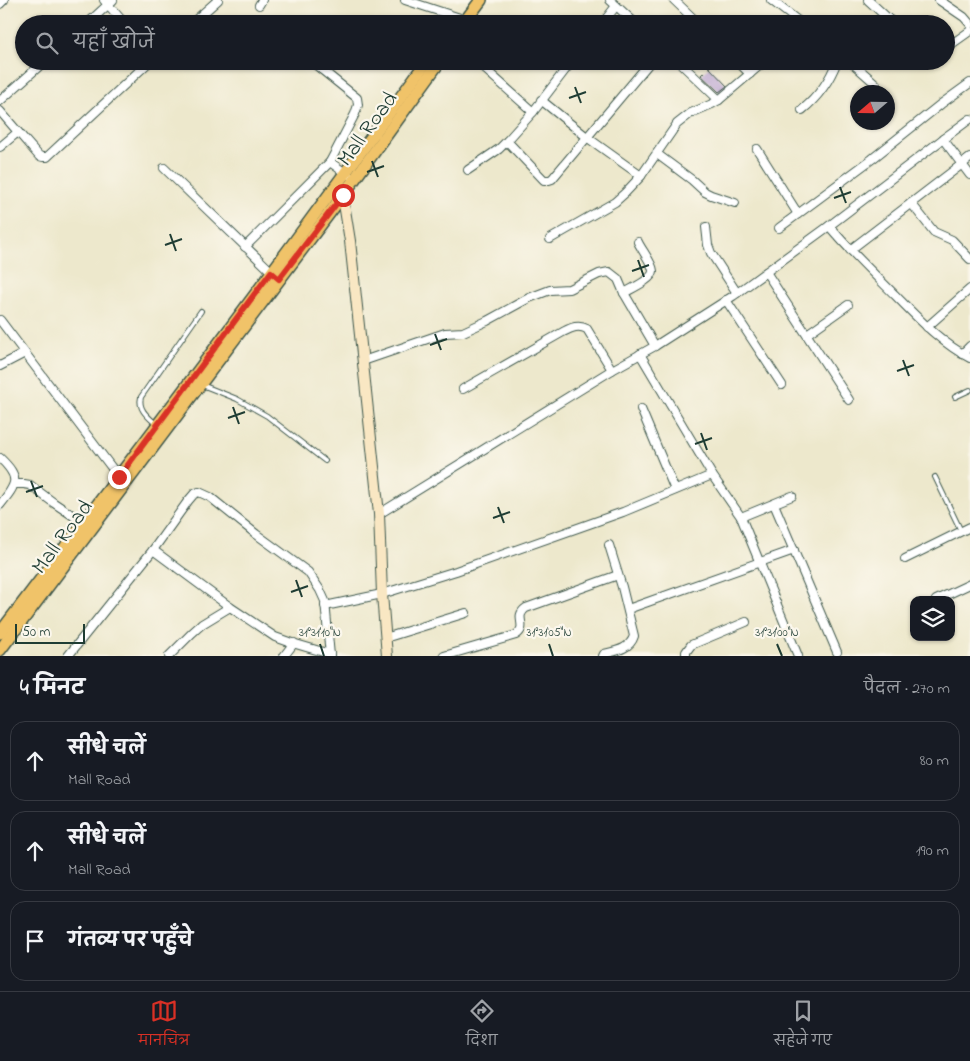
<!DOCTYPE html>
<html lang="hi">
<meta charset="utf-8">
<style>
:root{--surface:#171b24;--page:#20242c;--text:#f1f3f6;--muted:#9ea1a6;--line:#363941;--accent:#d93025}
body{margin:0;font-family:"Indie Flower","Playpen Sans Deva",sans-serif;background:var(--page);color:var(--text)}
.controls{position:absolute;right:15px;bottom:15px;display:grid;overflow:hidden;border-radius:10px;box-shadow:0 1px 4px #0004}
.controls button{width:45px;height:45px;display:grid;place-items:center;padding:0;border:0;border-bottom:1px solid var(--line);background:var(--surface);color:var(--text);font:25px sans-serif}
.compass{position:absolute;left:850px;top:85px;width:45px;height:45px;border-radius:50%;background:var(--surface);box-shadow:0 1px 4px #0004;rotate:250deg}
.scale{position:absolute;left:15px;bottom:12px;width:70px;box-sizing:border-box;padding-left:5px;border:2px solid #1f3d34;border-top:0;font-size:14px;line-height:18px;white-space:nowrap;color:#1f3d34;-webkit-text-stroke:4px #fbf7ec;paint-order:stroke}
.stop{position:absolute;width:15px;height:15px;margin:-11px;border:4px solid #d93025;border-radius:50%;background:#fff}
.stop.end{background:#d93025;border-color:#fff;box-shadow:0 1px 5px #0008}
.list{margin:0;padding:0;list-style:none}
h2{display:flex;justify-content:space-between;align-items:center;height:65px;margin:0;padding:0 20px;font-size:21px}
h2 small{font-size:16px;font-weight:400;color:var(--muted)}
.list li{display:grid;grid-template-columns:32px 1fr auto;gap:15px;align-items:center;box-sizing:border-box;height:80px;margin:0 10px 10px;padding:0 10px;border:1px solid var(--line);border-radius:15px}
.list b{display:block;font-size:19px;white-space:nowrap}
.list p{margin:0;font-size:16px;white-space:nowrap;color:var(--muted)}
.list em{font-size:16px;font-style:normal;color:var(--muted)}
.icon{flex:none;width:28px;height:28px;fill:none;stroke:currentColor;stroke-width:2;stroke-linecap:round;stroke-linejoin:round}
.map{position:relative;flex:none;width:970px;height:656px;overflow:hidden}
.search{position:absolute;background:var(--surface);box-shadow:0 1px 4px #0004;left:15px;right:15px;top:15px;height:55px;display:flex;align-items:center;gap:12px;box-sizing:border-box;padding:0 18px;border-radius:28px;color:var(--muted);font-size:19px}
.sheet{height:335px;background:var(--surface)}
nav{display:flex;justify-content:space-around;align-items:center;box-sizing:border-box;height:70px;border-top:1px solid var(--line);background:var(--surface);font-size:14px;color:var(--muted)}
nav a{display:grid;justify-items:center;gap:2px}
nav .on{color:var(--accent)}
.map>svg:first-child{display:block}
</style>
<div class="map">
<svg width="970" height="656" viewBox="0 0 970 656">
<rect width="100%" height="100%" fill="#fbf7ec"/>
<filter id="ink" filterUnits="userSpaceOnUse"><feTurbulence type="fractalNoise" baseFrequency=".02" numOctaves="2"/><feDisplacementMap in="SourceGraphic" scale="10" xChannelSelector="R" yChannelSelector="G"/><feConvolveMatrix kernelMatrix="1 2 1 2 8 2 1 2 1" color-interpolation-filters="sRGB"/></filter>
<filter id="wash" filterUnits="userSpaceOnUse"><feTurbulence type="fractalNoise" baseFrequency=".0096" numOctaves="4" result="noise"/><feDisplacementMap in="SourceGraphic" scale="20" xChannelSelector="R" yChannelSelector="G"/><feGaussianBlur stdDeviation="1.12" result="paint"/><feColorMatrix in="noise" values="0 0 0 0 0 0 0 0 0 0 0 0 0 0 0 0 0 1.4 0 .05"/><feComposite in="paint" operator="in"/></filter>
<g filter="url(#wash)">
<rect width="100%" height="100%" fill="#ede8cc"/>
<g id="blocks">
<!-- building -->
<polygon fill="#b9a3cf" points="709,67 727,86 719,92 701,75"/>
</g>
</g>
<g filter="url(#ink)">
<use href="#blocks" fill-opacity="0" stroke="#3e574b" stroke-width="1"/>
<g fill="none" stroke-linecap="round" stroke-linejoin="round">
<!-- lane casing -->
<g stroke="#3e574b" stroke-width="6">
<g id="lane">
<polyline points="202,385 237,399 267,416 325,461"/>
<polyline points="955,397 970,390"/>
<path d="M 156,424 C 147,416 138,409 141,397 L 201,311"/>
<polyline points="935,477 961,531"/>
</g>
</g>
<!-- street casing -->
<g stroke="#3e574b" stroke-width="10">
<g id="street">
<polyline points="104,0 125,24"/>
<polyline points="405,0 466,20"/>
<polyline points="610,0 636,24"/>
<polyline points="674,0 699,24"/>
<polyline points="771,0 802,24"/>
<polyline points="868,0 894,24"/>
<polyline points="939,0 964,17 970,24"/>
<polyline points="0,4 4,0"/>
<polyline points="259,5 262,0"/>
<polyline points="87,24 113,0"/>
<polyline points="191,24 218,0"/>
<polyline points="602,24 616,6"/>
<polyline points="946,48 970,31"/>
<polyline points="476,61 533,112"/>
<polyline points="678,61 719,100"/>
<polyline points="737,61 750,74"/>
<polyline points="850,61 876,84"/>
<polyline points="541,100 588,138 641,176"/>
<polyline points="0,101 45,61"/>
<path d="M 802,110 C 818,97 830,80 837,61"/>
<polyline points="0,111 18,132 39,156 43,157 47,157 150,61"/>
<polyline points="943,139 970,175"/>
<polyline points="507,141 544,180 549,180 552,179 651,61"/>
<polyline points="0,147 18,132"/>
<polyline points="757,149 798,214"/>
<polyline points="657,154 692,180 705,192 711,195 735,203"/>
<polyline points="330,162 348,175"/>
<polyline points="164,168 274,274"/>
<polyline points="468,170 499,149 507,141 533,112 572,61"/>
<polyline points="911,203 934,232 952,240 970,259"/>
<path d="M 829,226 C 850,251 873,273 896,296 C 919,319 941,343 970,358"/>
<polyline points="706,227 708,245 711,253 737,293"/>
<polyline points="779,228 872,159 941,104 970,83"/>
<polyline points="550,239 615,202 625,193 641,176 677,124 691,113 712,104 719,100 765,61"/>
<polyline points="245,247 330,162 355,114 358,105 357,98 311,61"/>
<polyline points="850,250 970,158"/>
<polyline points="766,272 849,400"/>
<path d="M 624,293 C 631,289 653,279 653,271 C 653,264 641,249 638,242"/>
<polyline points="726,300 782,385"/>
<polyline points="0,320 121,480"/>
<polyline points="927,327 970,289"/>
<polyline points="807,334 848,305"/>
<polyline points="640,354 712,475 741,517 798,656"/>
<polyline points="962,354 970,346"/>
<polyline points="363,361 445,333 463,332 487,321 529,298 550,290 569,289 599,274 609,272 618,279 624,293 655,346"/>
<polyline points="0,366 25,353"/>
<path d="M 463,389 L 563,332 C 571,328 578,324 587,329 L 612,370"/>
<polyline points="641,409 675,490"/>
<path d="M 0,458 C 21,478 17,484 0,505"/>
<polyline points="15,484 24,484 30,485 54,503 84,523"/>
<polyline points="774,504 837,652"/>
<polyline points="379,514 612,370 655,346 733,296 829,226 943,139 970,119"/>
<polyline points="741,517 792,496"/>
<polyline points="153,550 230,607 275,637 289,642 330,654"/>
<polyline points="905,559 970,527"/>
<polyline points="936,600 970,584"/>
<polyline points="325,606 382,594 456,571 623,512 712,475"/>
<polyline points="628,609 794,550"/>
<polyline points="385,638 466,613"/>
<polyline points="68,656 153,550 188,501 194,494 199,492 210,497 256,534 308,572 320,590 325,601 330,656"/>
<polyline points="169,656 192,633 202,624 230,607"/>
<polyline points="284,656 294,643"/>
<path d="M 444,656 L 516,635 C 529,626 513,617 526,608 L 618,575"/>
<path d="M 603,656 L 604,654 C 616,651 630,649 634,636 L 622,587 L 609,545"/>
<polyline points="686,656 686,652 691,645 746,622"/>
</g>
</g>
<!-- secondary casing -->
<g stroke="#3e574b" stroke-width="12">
<polyline id="secondary" points="342,191 350,241 379,514 382,594 387,656"/>
</g>
<!-- primary casing -->
<g stroke="#3e574b" stroke-width="14">
<g id="primary">
<polyline points="463,24 481,0"/>
<path d="M 0,633 C 144,444 287,254 427,61"/>
<polyline points="0,650 343,195 440,61"/>
</g>
</g>
<!-- lane -->
<use href="#lane" stroke="#fff" stroke-width="4"/>
<!-- street -->
<use href="#street" stroke="#fff" stroke-width="8"/>
<!-- secondary -->
<use href="#secondary" stroke="#f9e7c3" stroke-width="10"/>
<!-- primary -->
<use href="#primary" stroke="#f0c369" stroke-width="11"/>
</g>
</g>
<g fill="none" stroke-linecap="round" stroke-linejoin="round" filter="url(#ink)">
<!-- route -->
<polyline stroke="#d93025" stroke-width="6" points="119,477 271,272 279,279 343,195"/>
</g>
<!-- ticks -->
<path fill="none" stroke="#1f3d34" stroke-width="2" d="M 575,87 L 581,103M 569,98 L 586,92M 372,161 L 378,177M 367,172 L 384,166M 840,187 L 846,203M 834,198 L 851,192M 170,234 L 176,251M 165,245 L 182,239M 638,260 L 644,277M 632,271 L 649,265M 435,334 L 441,350M 430,345 L 447,339M 903,360 L 909,376M 897,371 L 914,365M 233,407 L 239,424M 228,418 L 245,412M 701,433 L 707,450M 695,444 L 712,438M 31,481 L 37,497M 26,492 L 43,486M 498,507 L 504,523M 493,518 L 510,512M 296,580 L 302,597M 291,592 L 308,586M 320,644 L 324,656M 549,644 L 553,656M 777,644 L 782,656"/>
<g text-anchor="middle" stroke-width="4.5" stroke-linejoin="round" paint-order="stroke">
<!-- street labels -->
<g font-size="22" fill="#1f3d34" stroke="#fbf7ec">
<text transform="translate(366 128) rotate(-54)" y="8">Mall Road</text>
<text transform="translate(61 536) rotate(-53)" y="8">Mall Road</text>
</g>
</g>
<g font-size="12" text-anchor="middle" fill="#1f3d34" stroke="#fbf7ec" stroke-width="4.5" stroke-linejoin="round" paint-order="stroke">
<text x="320" y="636">31°31'10"N</text>
<text x="549" y="636">31°31'05"N</text>
<text x="777" y="636">31°31'00"N</text>
</g>
</svg>
<div class="controls">
<button><svg class="icon" aria-label="layers" viewBox="0 0 24 24"><path d="M12 4l9 5-9 5-9-5zM3 14l9 5 9-5"/></svg></button>
</div>
<svg class="compass" viewBox="-18 -18 36 36"><path d="M0-13l5 13h-10z" fill="#e53935"/><path d="M0 13l5-13h-10z" fill="#9ea1a6"/></svg>
<div class="scale">50 m</div>
<div class="stop" style="left:343px;top:195px"></div>
<div class="stop end" style="left:119px;top:477px"></div>
<div class="search"><svg class="icon" aria-label="search" viewBox="0 0 24 24"><circle cx="10" cy="10" r="6"/><path d="M15 15l6 6"/></svg>यहाँ खोजें</div>
</div>
<section class="sheet">
<h2>4 मिनट<small>पैदल · 270 m</small></h2>
<ul class="list">
<li><svg class="icon" aria-label="ahead" viewBox="0 0 24 24"><path d="M12 20V5M6 11l6-6 6 6"/></svg><div><b>सीधे चलें</b><p>Mall Road</p></div><em>80 m</em></li>
<li><svg class="icon" aria-label="ahead" viewBox="0 0 24 24"><path d="M12 20V5M6 11l6-6 6 6"/></svg><div><b>सीधे चलें</b><p>Mall Road</p></div><em>190 m</em></li>
<li><svg class="icon" aria-label="arrive" viewBox="0 0 24 24"><path d="M6 21V4h12l-3 4 3 4H6"/></svg><div><b>गंतव्य पर पहुँचे</b></div></li>
</ul>
</section>
<nav>
<a class="on"><svg class="icon" aria-label="map" viewBox="0 0 24 24"><path d="M3 6l6-2 6 2 6-2v14l-6 2-6-2-6 2zM9 4v14M15 6v14"/></svg>मानचित्र</a>
<a><svg class="icon" aria-label="directions" viewBox="0 0 24 24"><path d="M12 3l9 9-9 9-9-9zM9 14v-3h6M13 9l2 2-2 2"/></svg>दिशा</a>
<a><svg class="icon" aria-label="saved" viewBox="0 0 24 24"><path d="M7 4h10v16l-5-4-5 4z"/></svg>सहेजे गए</a>
</nav>
